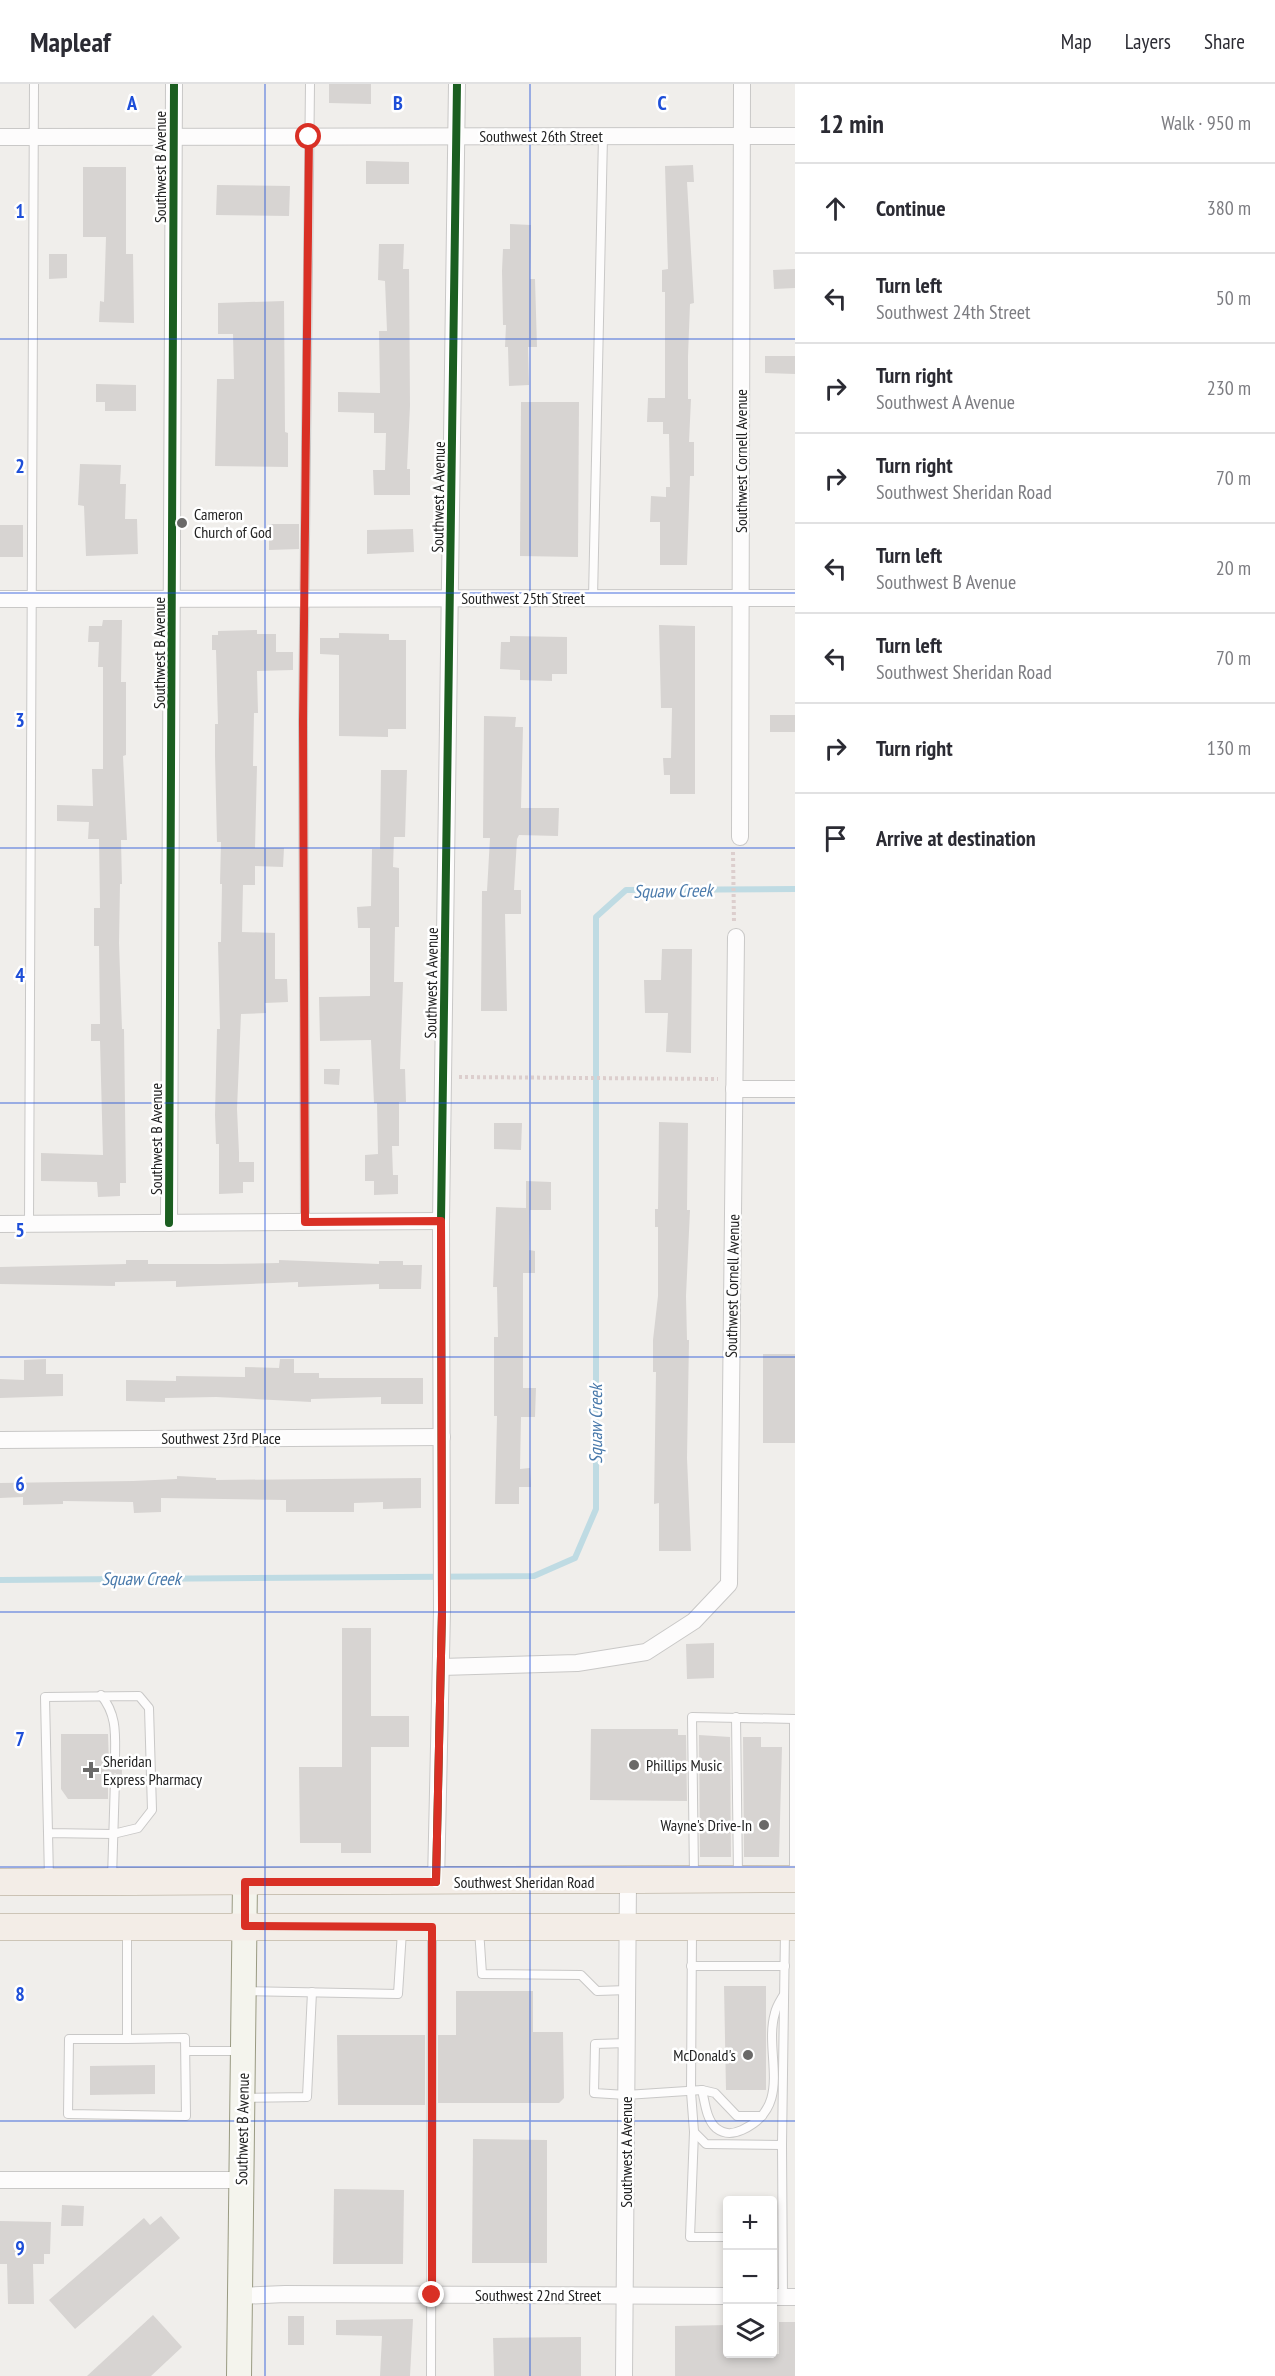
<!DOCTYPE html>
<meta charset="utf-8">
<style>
:root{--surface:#fff;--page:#f2f2f3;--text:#2b2b33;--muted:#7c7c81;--line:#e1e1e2}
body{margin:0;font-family:"PT Sans Narrow",sans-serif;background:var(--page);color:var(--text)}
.controls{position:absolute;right:18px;bottom:18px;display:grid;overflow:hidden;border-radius:6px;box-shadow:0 3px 9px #0003}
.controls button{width:54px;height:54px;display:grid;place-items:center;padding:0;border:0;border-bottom:2px solid var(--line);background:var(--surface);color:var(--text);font:30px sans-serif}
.stop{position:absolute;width:18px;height:18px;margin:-14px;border:4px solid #d93025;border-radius:50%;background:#fff}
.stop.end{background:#d93025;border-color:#fff;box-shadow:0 2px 6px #0008}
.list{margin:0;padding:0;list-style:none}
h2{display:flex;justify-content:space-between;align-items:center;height:78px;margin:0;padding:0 24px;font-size:26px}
h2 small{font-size:20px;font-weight:400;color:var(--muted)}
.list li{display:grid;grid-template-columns:39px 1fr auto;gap:18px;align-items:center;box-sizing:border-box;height:90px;padding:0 24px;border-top:2px solid var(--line)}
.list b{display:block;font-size:22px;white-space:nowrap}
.list p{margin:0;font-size:20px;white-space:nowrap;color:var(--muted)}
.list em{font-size:20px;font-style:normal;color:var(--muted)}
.icon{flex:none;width:33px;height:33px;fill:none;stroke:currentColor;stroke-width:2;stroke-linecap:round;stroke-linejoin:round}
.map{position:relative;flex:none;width:795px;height:2292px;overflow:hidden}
header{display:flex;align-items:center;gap:36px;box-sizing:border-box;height:84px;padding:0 30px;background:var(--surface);border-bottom:2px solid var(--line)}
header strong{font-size:28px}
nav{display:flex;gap:33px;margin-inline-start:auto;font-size:21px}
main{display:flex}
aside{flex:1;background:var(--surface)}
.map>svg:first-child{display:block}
</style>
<header>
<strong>Mapleaf</strong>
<nav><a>Map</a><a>Layers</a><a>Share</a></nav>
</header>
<main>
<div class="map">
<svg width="795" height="2292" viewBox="0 0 795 2292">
<rect width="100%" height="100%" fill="#f0eeeb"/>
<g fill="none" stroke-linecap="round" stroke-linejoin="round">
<!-- stream -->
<polyline stroke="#bfdbe3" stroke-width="6" points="0,1496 534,1492 575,1474 596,1425 596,833 626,806 795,805"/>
</g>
<!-- building -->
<g fill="#d7d4d2">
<polygon points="329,0 371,0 371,20 329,19"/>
<polygon points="366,77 409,78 409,100 366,100"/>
<polygon points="693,81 694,98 687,98 694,219 690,220 688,272 688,315 691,315 689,358 694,358 694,392 690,392 687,481 660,481 660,438 650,438 651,412 666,413 666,403 670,403 669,350 663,350 663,338 647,338 648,314 665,314 665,208 662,208 662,186 668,185 665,82"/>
<polygon points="83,83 126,83 126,170 133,170 134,239 99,238 100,217 104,218 106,153 83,153"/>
<polygon points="217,101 290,102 289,132 216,131"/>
<polygon points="510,140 531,141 530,195 535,195 537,263 528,263 529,301 509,302 508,263 505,263 506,241 503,241 502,187 503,165 510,165"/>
<polygon points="379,160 404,160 403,185 409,185 410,322 407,385 410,385 410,411 374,411 373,386 385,386 386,349 374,349 374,329 338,328 338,308 380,309 379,247 387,247 385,197 378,196"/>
<polygon points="49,170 67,170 67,194 49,195"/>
<polygon points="795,185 795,204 774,205 773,186"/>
<polygon points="284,217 285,348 288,349 288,383 215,382 217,295 234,295 233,250 218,250 218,219"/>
<polygon points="765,272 795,272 795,290 765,289"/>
<polygon points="96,300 136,301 136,327 105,327 105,318 96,318"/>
<polygon points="521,318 579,318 578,473 520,472"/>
<polygon points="80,380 121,381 120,400 126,400 125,435 137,435 138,470 86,472 84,422 78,421"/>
<polygon points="269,440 299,440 299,465 269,466"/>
<rect x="0" y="441" width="23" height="32"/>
<polygon points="413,445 414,468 367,470 367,446"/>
<polygon points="103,536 122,536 121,598 126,598 126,671 123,672 127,756 121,756 122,800 120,800 119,859 122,945 124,945 126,1099 120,1099 120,1112 98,1113 97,1098 41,1097 41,1069 103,1071 100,957 91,957 91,940 100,940 99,862 94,862 94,824 100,824 99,755 88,755 89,738 57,737 57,721 93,722 92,685 103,685 103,583 98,583 99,558 88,558 89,542 102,542"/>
<polygon points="659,541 695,542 695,710 670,710 670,691 664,691 663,674 671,674 672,624 661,624"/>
<polygon points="257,546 257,550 276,550 276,568 293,568 293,586 257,587 258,629 254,629 253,682 257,682 255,764 284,764 283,783 255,782 255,801 243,801 242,848 275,849 275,895 287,895 288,918 265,919 266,929 241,930 237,1025 239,1069 239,1078 254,1078 254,1098 243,1098 243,1109 219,1110 219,1060 216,1060 215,1031 217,945 220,945 218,858 221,858 222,800 220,800 221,758 217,758 215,672 215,640 218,640 216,566 212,566 212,551 218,551 218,547"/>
<polygon points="339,549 389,550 389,556 406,556 406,645 388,645 388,653 339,652 339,571 320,570 320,554 339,554"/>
<polygon points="510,552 567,553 567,590 552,590 552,597 520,596 520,586 500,585 501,558 510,558"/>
<rect x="770" y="631" width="25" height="17"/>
<polygon points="484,632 516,633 515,643 523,643 521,724 559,724 558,752 519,751 517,755 514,806 521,806 521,830 505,830 507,927 481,927 482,807 487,807 490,754 483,754"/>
<polygon points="381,686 407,686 405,753 394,753 393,783 399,784 399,843 395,843 394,898 403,898 400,985 405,985 406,1018 399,1018 399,1062 392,1062 393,1091 398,1091 398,1110 374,1111 374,1097 365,1097 365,1071 378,1070 377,1019 374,1019 371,956 320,957 319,913 370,912 370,844 358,844 357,823 371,822 372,765 380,765"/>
<polygon points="662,865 692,865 691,969 666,968 668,929 645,929 644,896 661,896"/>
<polygon points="324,985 340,985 339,1001 324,1000"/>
<polygon points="659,1038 688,1039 687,1126 690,1126 686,1212 687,1256 689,1256 687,1374 691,1467 659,1467 659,1419 654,1420 656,1288 653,1288 653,1256 658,1212 658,1143 655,1143 655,1125 658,1125"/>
<polygon points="494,1039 522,1039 521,1066 494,1065"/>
<polygon points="526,1097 551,1098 551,1126 530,1126 529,1166 535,1167 535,1189 523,1189 523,1304 536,1304 535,1333 521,1333 520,1385 530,1384 531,1403 519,1403 519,1420 495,1420 497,1332 494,1332 494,1253 498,1253 497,1203 493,1203 496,1123 526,1124"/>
<polygon points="126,1176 148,1176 148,1180 221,1180 279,1179 279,1176 379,1180 379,1177 403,1177 403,1181 422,1181 421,1205 379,1205 379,1200 298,1203 298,1198 176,1203 176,1197 115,1198 115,1202 0,1200 0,1183 126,1180"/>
<rect x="763" y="1270" width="32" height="89"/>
<polygon points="46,1275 46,1290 63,1290 63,1312 0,1314 0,1295 24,1296 24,1276"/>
<polygon points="280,1275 294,1275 294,1289 319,1289 319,1294 423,1294 423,1320 381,1320 381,1313 311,1315 311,1318 216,1313 165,1314 165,1318 126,1317 126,1296 176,1297 176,1292 245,1293 245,1283 279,1284"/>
<polygon points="177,1392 216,1394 216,1396 421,1394 421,1424 383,1425 383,1418 354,1419 354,1428 286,1428 286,1416 161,1414 161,1428 134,1429 133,1418 63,1417 63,1420 23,1421 23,1413 0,1414 0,1399 133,1397 177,1395"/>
<polygon points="342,1544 371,1544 371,1632 409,1632 409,1663 371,1663 371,1769 341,1769 341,1759 300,1759 299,1683 342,1683"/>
<polygon points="714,1559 714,1594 687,1595 686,1560"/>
<polygon points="591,1645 678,1645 678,1651 686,1651 687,1717 590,1716"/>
<polygon points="61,1650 108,1650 109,1681 116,1684 122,1678 122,1695 115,1689 108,1695 108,1715 68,1715 61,1705"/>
<polygon points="699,1651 730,1653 731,1773 700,1773"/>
<polygon points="743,1653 761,1653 761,1663 782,1663 779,1773 744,1773"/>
<polygon points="724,1902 766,1902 766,2006 726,2006"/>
<polygon points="456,1907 533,1907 533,1948 563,1948 564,2014 559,2019 438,2019 438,1951 456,1951"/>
<polygon points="337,1951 425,1951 425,2021 338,2021"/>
<polygon points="155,1981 155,2010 90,2011 90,1982"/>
<polygon points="473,2055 547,2056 547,2179 472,2179"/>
<polygon points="334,2105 404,2106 403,2180 333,2180"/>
<polygon points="62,2121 84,2122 83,2142 61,2142"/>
<polygon points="161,2132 180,2154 75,2245 49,2216 144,2134 150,2141"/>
<polygon points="0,2137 51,2138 50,2170 44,2170 44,2180 33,2180 34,2220 8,2220 7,2180 0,2180"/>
<polygon points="153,2231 182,2263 151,2292 87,2292"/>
<rect x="288" y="2232" width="16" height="29"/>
<polygon points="413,2235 410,2292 380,2292 382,2252 336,2251 336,2236"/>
<polygon points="779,2238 795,2238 795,2292 675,2292 675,2242 728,2241 728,2270 779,2270"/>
<polygon points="581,2253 581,2292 494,2292 493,2254"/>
</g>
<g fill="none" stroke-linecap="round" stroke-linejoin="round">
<!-- lane casing -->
<g stroke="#c9c8c7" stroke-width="10">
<g id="lane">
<polyline points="593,514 603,52"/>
<polyline points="305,1138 303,638 310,0"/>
<polyline points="29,1139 34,0"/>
<path d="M 101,1611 C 118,1632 115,1652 115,1678"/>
<polyline points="736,1633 738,1791"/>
<polyline points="794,1635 794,1790"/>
<polyline points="48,1749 113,1750 138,1744 152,1726 149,1624 139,1612 45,1613 49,1794"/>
<polyline points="694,1791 692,1633 795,1635"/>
<polyline points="112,1794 115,1695"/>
<polyline points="479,1845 482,1890 581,1891 597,1907 628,1906"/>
<polyline points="127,1846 127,1955 185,1954 186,2032 68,2030 69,1955 127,1955"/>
<polyline points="692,1847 691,2008 694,2048 706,2060 782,2061 785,1847"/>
<polyline points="691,1882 785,1882"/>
<polyline points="246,1907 398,1910 402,1847"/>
<polyline points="627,1959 595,1960 594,2009 626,2011 702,2006 715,2009 737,2032 762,2032"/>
<polyline points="186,1967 242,1967"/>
<path d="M 702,2006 C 705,2018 706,2035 716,2044 C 725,2051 733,2050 742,2046 C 795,2022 763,1969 775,1929 C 776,1923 780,1917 783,1912"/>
<polyline points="245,2014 307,2013 312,1908"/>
<polyline points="694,2048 690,2153 728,2153"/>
<polyline points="782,2061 783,2213"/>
<polyline points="431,2292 432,1847"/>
</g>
</g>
<!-- street casing -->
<g stroke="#c9c8c7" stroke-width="18">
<g id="street">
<polyline points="0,53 795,52"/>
<polyline points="0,515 795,514"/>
<polyline points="740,753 742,0"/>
<polyline points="734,1005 795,1005"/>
<polyline points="169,1139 174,0"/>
<polyline points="0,1140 441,1137"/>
<polyline points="0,1356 442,1353"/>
<polyline points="441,1583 577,1579 646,1568 694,1537 729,1500 736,853"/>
<polyline points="436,1798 442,1527 441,1137 457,0"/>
<polyline points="0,2096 242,2096"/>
<polyline points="240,2212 285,2210 728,2212"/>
<polyline points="772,2213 795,2213"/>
<polyline points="624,2292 628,1798"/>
</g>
</g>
<!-- secondary casing -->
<g stroke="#999a82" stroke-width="26">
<polyline id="secondary" points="239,2292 245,1798"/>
</g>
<!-- primary casing -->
<g stroke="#a79c86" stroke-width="28">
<g id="primary">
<polyline points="0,1798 795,1795"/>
<polyline points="0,1843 795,1843"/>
</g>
</g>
<!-- path -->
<g stroke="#dccecd" stroke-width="4" stroke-dasharray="3 3" stroke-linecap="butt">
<polyline points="733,768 734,838"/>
<polyline points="459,993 718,995"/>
</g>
<!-- lane -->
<use href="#lane" stroke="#fdfcfc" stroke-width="8"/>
<!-- street -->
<use href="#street" stroke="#fdfcfc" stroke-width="16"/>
<!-- secondary -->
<use href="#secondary" stroke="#f4f4ed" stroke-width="24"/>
<!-- primary -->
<use href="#primary" stroke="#f3ede7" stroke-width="27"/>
<!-- cycleway casing -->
<g stroke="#fff" stroke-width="11">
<g id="cycleway">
<polyline points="169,1139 174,0"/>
<polyline points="436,1798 442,1527 441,1137 457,0"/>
</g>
</g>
<!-- cycleway -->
<use href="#cycleway" stroke="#1b5e20" stroke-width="8"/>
</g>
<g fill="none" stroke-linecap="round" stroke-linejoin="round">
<!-- route -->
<polyline stroke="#d93025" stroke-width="8" points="309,53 303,638 305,1138 441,1137 442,1527 436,1798 245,1798 245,1842 432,1843 432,2211"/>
</g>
<!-- grid -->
<path fill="none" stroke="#1d4ed8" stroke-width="1.5" stroke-opacity="0.55" d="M 265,0 L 265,2292M 530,0 L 530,2292M 0,255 L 795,255M 0,509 L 795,509M 0,764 L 795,764M 0,1019 L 795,1019M 0,1273 L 795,1273M 0,1528 L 795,1528M 0,1783 L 795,1783M 0,2037 L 795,2037"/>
<!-- markers -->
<g fill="#6a6968" stroke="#fff" stroke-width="2">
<circle cx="182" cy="439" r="6"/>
<circle cx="634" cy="1681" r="6"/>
<path d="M88 1677h6v6h6v6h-6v6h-6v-6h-6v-6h6z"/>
<circle cx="764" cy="1741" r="6"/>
<circle cx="748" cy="1971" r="6"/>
</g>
<g text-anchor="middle" stroke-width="5" stroke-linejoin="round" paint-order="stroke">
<!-- street labels -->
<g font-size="16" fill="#222" stroke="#fff">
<text x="541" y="58">Southwest 26th Street</text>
<text transform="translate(160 83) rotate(-90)" y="6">Southwest B Avenue</text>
<text transform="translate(741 377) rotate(-90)" y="6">Southwest Cornell Avenue</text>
<text transform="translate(438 413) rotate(-89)" y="6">Southwest A Avenue</text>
<text x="523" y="520">Southwest 25th Street</text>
<text transform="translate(159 569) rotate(-90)" y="6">Southwest B Avenue</text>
<text transform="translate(431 899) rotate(-89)" y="6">Southwest A Avenue</text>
<text transform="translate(156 1055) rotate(-90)" y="6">Southwest B Avenue</text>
<text transform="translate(732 1202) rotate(-89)" y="6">Southwest Cornell Avenue</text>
<text x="221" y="1360">Southwest 23rd Place</text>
<text x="524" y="1804">Southwest Sheridan Road</text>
<text transform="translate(242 2045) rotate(-89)" y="6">Southwest B Avenue</text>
<text transform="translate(626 2068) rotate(-90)" y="6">Southwest A Avenue</text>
<text x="538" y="2217">Southwest 22nd Street</text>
</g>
<!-- poi labels -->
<g font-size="16" fill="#222" stroke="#fff" text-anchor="start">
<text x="194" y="436">Cameron<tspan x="194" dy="18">Church of God</tspan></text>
<text x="103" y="1683">Sheridan<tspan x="103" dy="18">Express Pharmacy</tspan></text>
<text x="646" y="1687">Phillips Music</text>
<text x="752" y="1747" text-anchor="end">Wayne's Drive-In</text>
<text x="736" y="1977" text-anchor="end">McDonald's</text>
</g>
<!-- water labels -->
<g font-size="18" font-style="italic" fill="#4a7aab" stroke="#fff">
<text transform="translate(673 807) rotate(-1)" y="6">Squaw Creek</text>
<text transform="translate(596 1340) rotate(-90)" y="6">Squaw Creek</text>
<text x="141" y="1501">Squaw Creek</text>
</g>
</g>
<g font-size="20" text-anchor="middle" font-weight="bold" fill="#1d4ed8" stroke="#fff" stroke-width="5" stroke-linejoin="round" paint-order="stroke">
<text x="132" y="26">A</text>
<text x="398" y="26">B</text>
<text x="662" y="26">C</text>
<text x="20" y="134">1</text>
<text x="20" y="389">2</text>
<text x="20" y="643">3</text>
<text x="20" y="898">4</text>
<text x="20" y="1153">5</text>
<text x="20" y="1407">6</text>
<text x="20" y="1662">7</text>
<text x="20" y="1917">8</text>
<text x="20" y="2171">9</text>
</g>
</svg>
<div class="controls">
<button>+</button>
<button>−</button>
<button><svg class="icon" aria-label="layers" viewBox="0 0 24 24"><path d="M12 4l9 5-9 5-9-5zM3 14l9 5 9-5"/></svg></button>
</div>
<div class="stop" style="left:309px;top:53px"></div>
<div class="stop end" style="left:432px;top:2211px"></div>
</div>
<aside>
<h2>12 min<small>Walk · 950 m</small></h2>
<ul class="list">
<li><svg class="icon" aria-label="ahead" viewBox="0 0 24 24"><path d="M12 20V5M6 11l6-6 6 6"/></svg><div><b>Continue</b></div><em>380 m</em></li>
<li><svg class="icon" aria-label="left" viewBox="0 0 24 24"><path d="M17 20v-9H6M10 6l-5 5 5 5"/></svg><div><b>Turn left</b><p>Southwest 24th Street</p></div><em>50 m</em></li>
<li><svg class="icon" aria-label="right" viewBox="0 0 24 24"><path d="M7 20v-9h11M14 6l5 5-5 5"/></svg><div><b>Turn right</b><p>Southwest A Avenue</p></div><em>230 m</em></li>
<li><svg class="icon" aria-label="right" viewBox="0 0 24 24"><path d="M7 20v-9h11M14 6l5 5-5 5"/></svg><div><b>Turn right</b><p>Southwest Sheridan Road</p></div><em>70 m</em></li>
<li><svg class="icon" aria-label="left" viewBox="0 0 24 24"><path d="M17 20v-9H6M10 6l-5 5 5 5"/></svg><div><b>Turn left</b><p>Southwest B Avenue</p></div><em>20 m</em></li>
<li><svg class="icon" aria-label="left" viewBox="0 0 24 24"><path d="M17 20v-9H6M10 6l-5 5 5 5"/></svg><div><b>Turn left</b><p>Southwest Sheridan Road</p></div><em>70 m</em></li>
<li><svg class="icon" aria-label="right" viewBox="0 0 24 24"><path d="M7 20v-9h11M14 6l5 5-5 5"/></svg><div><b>Turn right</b></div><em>130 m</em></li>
<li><svg class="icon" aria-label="arrive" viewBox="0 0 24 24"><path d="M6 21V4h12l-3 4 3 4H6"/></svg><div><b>Arrive at destination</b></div></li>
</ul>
</aside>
</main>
